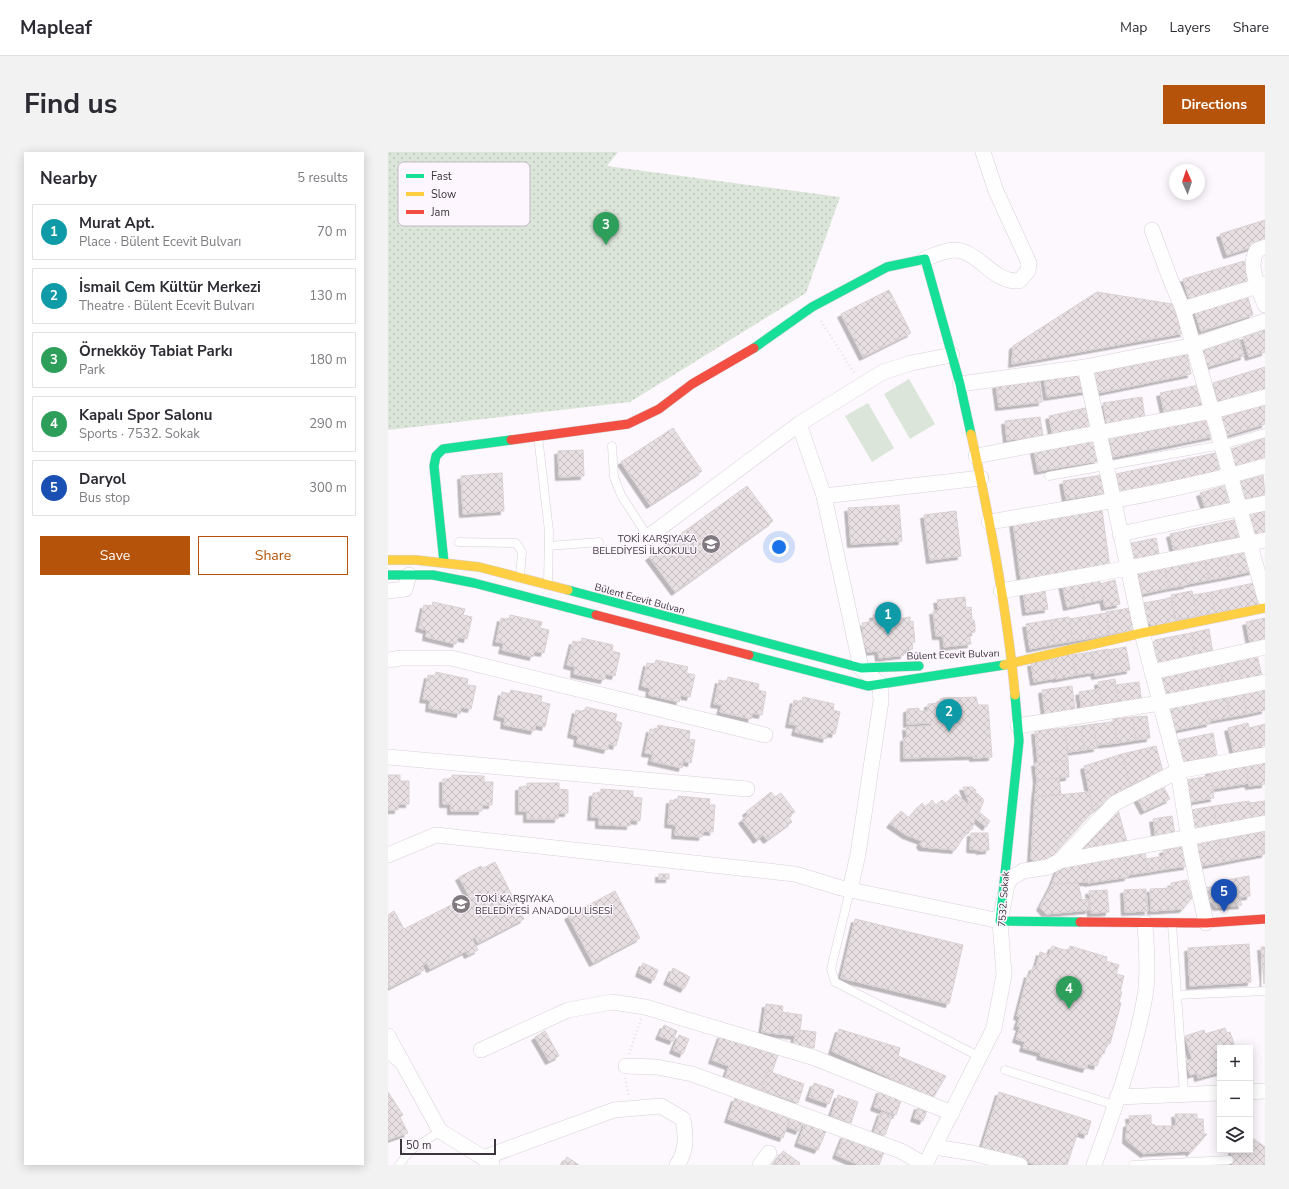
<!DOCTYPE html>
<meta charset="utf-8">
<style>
:root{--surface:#fff;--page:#f2f2f3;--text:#2b2b33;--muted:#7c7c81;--line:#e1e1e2;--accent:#b45309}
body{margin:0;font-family:"Nunito Sans",sans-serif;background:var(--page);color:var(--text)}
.controls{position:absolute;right:12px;bottom:12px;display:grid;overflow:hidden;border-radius:0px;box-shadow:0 2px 10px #0003}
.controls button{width:36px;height:36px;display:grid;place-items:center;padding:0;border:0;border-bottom:1px solid var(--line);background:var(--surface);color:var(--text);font:20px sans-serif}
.compass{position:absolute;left:781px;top:12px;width:36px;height:36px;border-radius:50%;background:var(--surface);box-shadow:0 2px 10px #0003;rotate:357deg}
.scale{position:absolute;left:12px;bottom:10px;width:96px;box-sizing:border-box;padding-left:4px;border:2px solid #3d353d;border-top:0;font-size:11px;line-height:14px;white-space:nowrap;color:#3d353d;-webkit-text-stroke:3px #fef6ff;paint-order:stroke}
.you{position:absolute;left:391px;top:395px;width:14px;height:14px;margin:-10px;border:3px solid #fff;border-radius:50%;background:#1a73e8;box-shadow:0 0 0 6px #1a73e833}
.badge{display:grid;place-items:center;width:26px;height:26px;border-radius:50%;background:var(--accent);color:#fff;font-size:13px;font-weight:700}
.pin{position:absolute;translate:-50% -33px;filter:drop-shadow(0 1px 2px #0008)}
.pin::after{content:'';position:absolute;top:21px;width:14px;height:12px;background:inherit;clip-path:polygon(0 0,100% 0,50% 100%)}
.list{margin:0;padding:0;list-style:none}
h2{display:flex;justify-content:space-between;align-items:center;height:52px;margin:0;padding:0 16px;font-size:17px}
h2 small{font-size:13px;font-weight:400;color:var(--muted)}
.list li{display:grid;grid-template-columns:26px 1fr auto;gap:12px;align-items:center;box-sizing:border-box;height:56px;margin:0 8px 8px;padding:0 8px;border:1px solid var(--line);border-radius:0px}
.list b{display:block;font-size:15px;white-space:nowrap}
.list p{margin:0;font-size:13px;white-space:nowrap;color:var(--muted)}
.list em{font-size:13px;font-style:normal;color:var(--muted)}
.actions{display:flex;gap:8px;padding:12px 16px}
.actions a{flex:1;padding:9px 0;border:1px solid var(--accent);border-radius:0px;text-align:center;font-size:14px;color:var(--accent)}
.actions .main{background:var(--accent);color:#fff}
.icon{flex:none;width:22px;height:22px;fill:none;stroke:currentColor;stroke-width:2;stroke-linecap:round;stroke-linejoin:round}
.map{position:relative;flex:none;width:877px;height:1013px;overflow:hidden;border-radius:0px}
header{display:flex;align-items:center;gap:24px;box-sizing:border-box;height:56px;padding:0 20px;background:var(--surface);border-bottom:1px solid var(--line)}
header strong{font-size:19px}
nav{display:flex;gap:22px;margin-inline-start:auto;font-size:14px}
.intro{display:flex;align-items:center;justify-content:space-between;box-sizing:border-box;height:96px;padding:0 24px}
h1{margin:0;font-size:28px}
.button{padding:10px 18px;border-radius:0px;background:var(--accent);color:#fff;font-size:14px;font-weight:700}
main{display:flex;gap:24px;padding:0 24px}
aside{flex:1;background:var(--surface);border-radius:0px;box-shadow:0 2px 10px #0003}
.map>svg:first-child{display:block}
</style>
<header>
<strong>Mapleaf</strong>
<nav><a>Map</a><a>Layers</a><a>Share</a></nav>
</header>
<div class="intro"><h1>Find us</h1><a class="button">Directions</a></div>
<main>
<aside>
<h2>Nearby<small>5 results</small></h2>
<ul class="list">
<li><span class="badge" style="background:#0f9aa8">1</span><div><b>Murat Apt.</b><p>Place · Bülent Ecevit Bulvarı</p></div><em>70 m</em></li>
<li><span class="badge" style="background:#0f9aa8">2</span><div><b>İsmail Cem Kültür Merkezi</b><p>Theatre · Bülent Ecevit Bulvarı</p></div><em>130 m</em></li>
<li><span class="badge" style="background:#2e9e5b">3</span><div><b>Örnekköy Tabiat Parkı</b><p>Park</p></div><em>180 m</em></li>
<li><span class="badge" style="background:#2e9e5b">4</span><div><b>Kapalı Spor Salonu</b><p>Sports · 7532. Sokak</p></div><em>290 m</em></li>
<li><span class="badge" style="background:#1a4fb4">5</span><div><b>Daryol</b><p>Bus stop</p></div><em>300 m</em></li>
</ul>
<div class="actions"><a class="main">Save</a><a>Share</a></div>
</aside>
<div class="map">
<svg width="877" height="1013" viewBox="0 0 877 1013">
<defs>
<pattern id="green-dots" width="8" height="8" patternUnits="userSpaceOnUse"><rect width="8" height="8" fill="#dbe5d9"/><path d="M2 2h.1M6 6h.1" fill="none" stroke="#bdc5bb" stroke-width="1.8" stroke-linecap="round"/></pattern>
<pattern id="building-cross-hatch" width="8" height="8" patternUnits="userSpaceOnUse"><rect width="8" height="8" fill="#e7dfe2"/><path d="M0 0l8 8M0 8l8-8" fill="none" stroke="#c7c0c3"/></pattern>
<filter id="shadow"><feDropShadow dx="-3.5" dy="3.5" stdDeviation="0" flood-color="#0004"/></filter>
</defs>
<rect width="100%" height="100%" fill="#fdf8fd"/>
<!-- green -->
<polygon fill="url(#green-dots)" points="0,0 230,0 219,14 452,45 418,141 242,250 0,278"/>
<!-- pitch -->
<g fill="#dbe5d9">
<polygon points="521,227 547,272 522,287 496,242"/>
<polygon points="480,251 506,296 484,310 457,264"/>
</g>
<!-- building -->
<g fill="url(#building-cross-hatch)" stroke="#d9d1d3" filter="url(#shadow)">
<polygon points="877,68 877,91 839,103 832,82"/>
<polygon points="856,109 863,132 802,150 795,127"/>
<polygon points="501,138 523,181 475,205 453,162"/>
<polygon points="709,140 784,152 796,181 624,212 625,194"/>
<polygon points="859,142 865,163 813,179 806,158"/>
<polygon points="877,178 877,200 861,205 855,185"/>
<polygon points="851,187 856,204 819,215 813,198"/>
<polygon points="799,202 803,222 710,241 706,221"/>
<polygon points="877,215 877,237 831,251 825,231"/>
<polygon points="697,220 699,239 659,245 656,225"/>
<polygon points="651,228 654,250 611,255 608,233"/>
<polygon points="816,232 821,253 777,263 772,241"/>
<polygon points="754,245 757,267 719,273 715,251"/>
<polygon points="877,252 877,272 837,284 831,266"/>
<polygon points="702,255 706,277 665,285 661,264"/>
<polygon points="822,264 826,284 725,305 721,285"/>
<polygon points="652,265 655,284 619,288 617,269"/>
<polygon points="285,276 314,319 262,353 233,310"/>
<polygon points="877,286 877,309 847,319 840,298"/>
<polygon points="706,287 710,309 650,319 646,298"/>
<polygon points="195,298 196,324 171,325 170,299"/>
<polygon points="832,300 836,320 732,342 728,322"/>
<polygon points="114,321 116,359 75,362 73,324"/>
<polygon points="715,323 717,341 678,347 675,329"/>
<polygon points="875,323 877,342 852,349 847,331"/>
<polygon points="839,333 844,350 818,358 812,341"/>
<polygon points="359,334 385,369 287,440 261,405"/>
<polygon points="511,353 514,389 463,392 460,356"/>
<polygon points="877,355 877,381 863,386 856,361"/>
<polygon points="714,358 722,416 633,428 625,370"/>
<polygon points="568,359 573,404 542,408 536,363"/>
<polygon points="850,367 854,384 786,399 782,382"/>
<polygon points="768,386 771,402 743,409 739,392"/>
<polygon points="861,396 865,419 842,424 837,401"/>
<polygon points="837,401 842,424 821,428 816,405"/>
<polygon points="816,407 821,428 799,432 795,411"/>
<polygon points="795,411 799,433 781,436 776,415"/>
<polygon points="776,414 781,436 754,442 749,420"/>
<polygon points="711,426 716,447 697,451 692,430"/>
<polygon points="692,427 697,451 679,455 674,431"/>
<polygon points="727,428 732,452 717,455 712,432"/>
<polygon points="866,431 870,453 827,461 823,440"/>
<polygon points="656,434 660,457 638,460 635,437"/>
<polygon points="804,439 809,464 788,468 783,443"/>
<polygon points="823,440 827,461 809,464 805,443"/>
<polygon points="577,445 578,456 583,455 584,468 586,468 587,474 587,480 581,481 583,492 556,495 555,484 548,484 545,459 551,459 549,448"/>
<polygon points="783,446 788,471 768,476 758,469 756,451"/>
<polygon points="45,450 77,457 75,463 84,465 79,487 70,485 68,492 38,485 39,478 31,476 36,453 44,454"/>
<polygon points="742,456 746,478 722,482 718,460"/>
<polygon points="509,459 510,467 522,465 522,470 525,469 527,490 524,490 525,497 516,498 516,503 491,506 490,499 479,500 479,495 476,495 474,471 486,469 485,463"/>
<polygon points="718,461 722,482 704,486 700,464"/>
<polygon points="122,463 154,470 152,476 161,478 156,501 146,499 145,505 114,498 116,491 108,490 113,466 121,468"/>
<polygon points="700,464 704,486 685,489 681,467"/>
<polygon points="681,465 685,489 667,492 662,468"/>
<polygon points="877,466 877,489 862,491 858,470"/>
<polygon points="662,468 667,492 642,497 638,472"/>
<polygon points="821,477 825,502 807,505 803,481"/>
<polygon points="803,481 807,506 768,512 763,496 767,488"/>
<polygon points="194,486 225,493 224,499 232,501 227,524 218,522 216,528 186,522 187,515 179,513 185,489 193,491"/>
<polygon points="738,495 742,518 724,521 720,498"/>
<polygon points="720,497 724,521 707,524 703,500"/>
<polygon points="703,500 707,520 688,523 685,503"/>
<polygon points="684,501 688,523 668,527 664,505"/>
<polygon points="869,503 874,524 854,528 849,507"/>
<polygon points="664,507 668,526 646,530 643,511"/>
<polygon points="268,508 300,515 298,521 307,523 302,545 293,543 291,550 261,543 262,536 254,534 259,511 267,512"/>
<polygon points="849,508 853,527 836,531 831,512"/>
<polygon points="831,511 835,531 813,536 809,516"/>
<polygon points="809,516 813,537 796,541 792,520"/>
<polygon points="48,520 80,527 79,533 88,534 83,557 73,555 72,562 41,556 42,548 35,547 40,523 47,524"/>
<polygon points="792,520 796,541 774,546 770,525"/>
<polygon points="340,525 371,532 370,538 378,540 374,563 364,561 363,567 332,560 334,553 326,552 331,528 339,530"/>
<polygon points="727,527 730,549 713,552 710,530"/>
<polygon points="751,530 754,552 731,555 728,533"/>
<polygon points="684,534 687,558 657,562 654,538"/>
<polygon points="711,537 714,556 694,559 691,540"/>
<polygon points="877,537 877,558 859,562 855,541"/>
<polygon points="123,538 154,544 153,550 162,552 157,575 148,573 146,579 116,573 117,566 109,564 114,540 122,542"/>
<polygon points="855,542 859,562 842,565 839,545"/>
<polygon points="415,545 446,552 445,558 452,560 447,582 439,581 438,587 407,580 409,573 401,572 406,548 414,550"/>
<polygon points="588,545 590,553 600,553 604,605 585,606 585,604 516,606 516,586 519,586 518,575 543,574 543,571 519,572 519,557 531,556 531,559 540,559 540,552 552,551 552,547 555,546"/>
<polygon points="838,545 842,565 821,569 817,549"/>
<polygon points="817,549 822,571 783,579 779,556"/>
<polygon points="198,555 229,562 227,569 234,571 228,594 221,592 219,598 189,591 190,584 183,582 188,558 196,560"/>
<polygon points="759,564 762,586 748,588 745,565"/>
<polygon points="745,565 748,588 729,591 725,567"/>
<polygon points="726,570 729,591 708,593 706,572"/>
<polygon points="860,571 866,596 846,601 840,576"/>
<polygon points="706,572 709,596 696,598 693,574"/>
<polygon points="877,572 877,593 866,596 861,576"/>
<polygon points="270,573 302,579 301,587 307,588 303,611 295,609 294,616 263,609 265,602 257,601 262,577 269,578"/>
<polygon points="693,574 696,598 680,600 677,576"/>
<polygon points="677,576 680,608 650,611 647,579"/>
<polygon points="825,581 829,603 792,611 787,589"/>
<polygon points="768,594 775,620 742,633 734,602"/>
<polygon points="734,602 742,633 705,659 696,614"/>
<polygon points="680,608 681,625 649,628 647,611"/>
<polygon points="877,610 877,632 861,634 858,613"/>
<polygon points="858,613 861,631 824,637 821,619"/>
<polygon points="0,623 12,623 12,629 21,629 21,652 10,652 10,658 0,658"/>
<polygon points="64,623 96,624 96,630 105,630 104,653 94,653 94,659 63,659 63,652 55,652 55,627 64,627"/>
<polygon points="822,624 826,646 802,650 798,628"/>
<polygon points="671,626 673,642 647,645 649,628"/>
<polygon points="139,631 171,631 171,637 180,638 180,661 170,661 170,667 139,667 139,659 131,659 131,635 139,635"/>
<polygon points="774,632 782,647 756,659 748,644"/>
<polygon points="575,635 584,635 588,638 587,643 589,641 596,648 591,660 602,669 598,675 587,666 584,677 578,681 567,698 534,695 532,692 534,689 518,683 502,672 513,659 521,666 534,651 538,655 544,648 548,653 554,648 558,651 568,642 582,654"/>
<polygon points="213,637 245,639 245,645 254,646 252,669 242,668 242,674 211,673 211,665 203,665 205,641 213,641"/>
<polygon points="383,640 387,645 393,641 407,660 400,664 404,670 379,688 375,683 369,688 354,668 360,663 358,660"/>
<polygon points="701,640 705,659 657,712 643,707 647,645"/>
<polygon points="290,644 322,647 321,653 327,653 325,680 315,679 314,685 287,683 288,673 280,672 282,648 290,649"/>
<polygon points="861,649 865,671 829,676 826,654"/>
<polygon points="877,649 877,669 865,671 862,651"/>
<polygon points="826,654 829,677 806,681 803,658"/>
<polygon points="730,658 739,690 686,701"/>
<polygon points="784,664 787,683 768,686 765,667"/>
<polygon points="877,679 877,702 876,702 872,680"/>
<polygon points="872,680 876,702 855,706 851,684"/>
<polygon points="583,681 600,681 601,698 592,699 592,698 582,697"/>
<polygon points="851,684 855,706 835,710 831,688"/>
<polygon points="831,688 835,710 813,714 808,693"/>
<polygon points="797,695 799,714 778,717 775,698"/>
<polygon points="757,700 760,720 739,723 736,703"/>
<polygon points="736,703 740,725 700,731 695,709"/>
<polygon points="776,704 778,717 760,720 758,707"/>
<polygon points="695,709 700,730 664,732 671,714"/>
<polygon points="107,710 136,767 90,791 87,785 84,787 90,798 80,803 78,799 42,817 39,811 34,814 36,818 1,836 0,763 6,759 16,777 81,744 71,725 93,714 95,716"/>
<rect x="271" y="722" width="10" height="5"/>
<polygon points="861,724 862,744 851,745 839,728"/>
<polygon points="799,728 804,746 795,757 763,759 762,737 783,736 783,731"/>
<polygon points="690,731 694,748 700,747 701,758 658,762 652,755 664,732"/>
<polygon points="841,732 851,745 854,753 829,755 818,746 817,736"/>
<polygon points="758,737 760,759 737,760 736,738"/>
<polygon points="719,738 721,760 703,761 701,739"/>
<polygon points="227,739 252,786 205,811 180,764"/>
<polygon points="467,767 575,793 561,852 453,826"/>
<polygon points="861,792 863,830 802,834 800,796"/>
<polygon points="664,794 680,799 682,794 719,805 718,809 731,813 728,822 736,824 732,840 734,840 731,850 733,851 722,892 719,891 716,902 713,901 709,914 700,912 698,917 652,904 653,901 635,896 637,890 628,887 632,875 629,874 632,865 629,864 640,822 642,823 645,815 648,815 652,800 661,803"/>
<polygon points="873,795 877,795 876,832"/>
<polygon points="255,811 270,818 266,828 251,821"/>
<polygon points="285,816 302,825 296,837 279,829"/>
<polygon points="378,852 395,854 391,882 374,880"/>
<polygon points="394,860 414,863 411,884 391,882"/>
<polygon points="276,873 289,879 285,889 271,884"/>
<polygon points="837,876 839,881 842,880 846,892 842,893 843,896 832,896 832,920 810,926 809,921 802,923 798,909 804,907 797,884 816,878 817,882"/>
<polygon points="451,877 512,896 510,904 558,924 545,946 444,899"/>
<polygon points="412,878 428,880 426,896 405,894 407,884 411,884"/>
<polygon points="157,879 171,904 161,909 147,885"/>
<polygon points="291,883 301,887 295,902 285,898"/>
<polygon points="333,883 390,903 384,920 380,919 373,938 337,926 341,914 324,908"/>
<polygon points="380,919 416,932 410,951 373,938"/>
<polygon points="426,931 446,938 441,952 421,945"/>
<polygon points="492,938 514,946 508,963 486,955"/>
<polygon points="0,940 15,963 12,965 20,981 0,988"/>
<polygon points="611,940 703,969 699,983 690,980 679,1013 650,1013 594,995"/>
<polygon points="450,943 470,950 463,971 443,964"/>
<polygon points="347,946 402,965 395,986 340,967"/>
<polygon points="530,954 539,958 535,969 526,966"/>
<polygon points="493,960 504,964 497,983 486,980"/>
<polygon points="787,962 809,962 809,967 815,967 816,982 819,982 802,1001 801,999 758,1001 756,1002 738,988 739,972 742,971 741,964 763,963 763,972 767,973 767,974 788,974"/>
<polygon points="404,963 416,967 411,979 400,975"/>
<polygon points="418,969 439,977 430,998 410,991"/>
<polygon points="456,983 496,1000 491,1013 471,1013 448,1003"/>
<polygon points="866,987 877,995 877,1013 845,1013 844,998 862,998 862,988"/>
<polygon points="395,999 412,1011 411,1013 385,1013"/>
<polygon points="179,1005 191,1013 174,1013"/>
</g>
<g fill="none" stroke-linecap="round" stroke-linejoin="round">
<!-- lane casing -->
<g stroke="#d7d1d7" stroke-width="9">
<g id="lane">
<polyline points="150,284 161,379 160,432"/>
<polyline points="224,294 226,325 233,343 260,385"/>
<polyline points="661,324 834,293 877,281"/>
<polyline points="71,390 128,391 134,400 132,425"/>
<polyline points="161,394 211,390"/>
<polyline points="462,738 443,817 447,830 592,905"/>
<polyline points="784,772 796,942"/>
<polyline points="789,843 877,839"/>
<polyline points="0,903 12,913"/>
<polyline points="617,918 726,953"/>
<polyline points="11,1013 22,999 52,979"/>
<polyline points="745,1013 841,1008"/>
</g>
</g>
<!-- street casing -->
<g stroke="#d7d1d7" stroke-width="16">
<g id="street">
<polyline points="764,78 783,129 795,157 877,446"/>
<path d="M 877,95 L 869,98 C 859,114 871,136 877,153"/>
<path d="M 537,107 C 546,103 557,98 567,98 C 591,99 605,131 631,129 L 640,119 L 641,111 L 608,39 L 595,0"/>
<polyline points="795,157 877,132"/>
<polyline points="697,215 754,481 790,619 803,701 818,771"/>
<polyline points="572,232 697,215 806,193 877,169"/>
<polyline points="411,272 436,344 473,516 492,532 493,549 470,702 462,738"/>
<polyline points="588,304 825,259 877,245"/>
<polyline points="436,344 593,326"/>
<path d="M 601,370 C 693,354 787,340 877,314"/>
<polyline points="732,382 877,351"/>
<polyline points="260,385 411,272 495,220 523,211 564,203"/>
<polyline points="0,439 17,437 21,423"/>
<polyline points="613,439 740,416 877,388"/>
<polyline points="0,508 13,506 63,506 377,583"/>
<polyline points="764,520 877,495"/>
<polyline points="630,574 772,551 877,530"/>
<polyline points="0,605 359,637"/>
<polyline points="0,703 48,683 407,722 453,736 612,769"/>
<polyline points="672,709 877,671"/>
<polyline points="0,884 52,979 104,1011"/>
<polyline points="93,898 180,858 224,850 257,855 427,906 564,961"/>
<polyline points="238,914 269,915 304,922 513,999 537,1013"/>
<polyline points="862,940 877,939"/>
<polyline points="729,945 832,941"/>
<polyline points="547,995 584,1001 632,1013"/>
<path d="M 95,1006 L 226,958 L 273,954 L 295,967 C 298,983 299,999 289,1013"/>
<polyline points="372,1013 381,1001"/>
<polyline points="537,1013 606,876 616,823 612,769 619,733 623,726 635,719 660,715 672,709 727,651 790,619 877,603"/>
<path d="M 706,1013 C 726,958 747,901 757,844 C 761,820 758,794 757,771"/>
</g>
</g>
<!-- fast casing -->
<g stroke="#d7d1d7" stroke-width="10">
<g id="fast">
<polyline points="366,196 424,155 499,115 537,107 572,232 583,282"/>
<polyline points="56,410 46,314 48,304 55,297 123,288"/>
<polyline points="0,423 45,423 86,431 208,463"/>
<polyline points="180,438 473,516 531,514"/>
<polyline points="361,503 480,534 616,513"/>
<polyline points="627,543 631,589 612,769 692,770"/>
</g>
</g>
<!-- slow casing -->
<g stroke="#d7d1d7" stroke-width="10">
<g id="slow">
<path d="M 583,282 C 602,368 619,455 627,543"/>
<polyline points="0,408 28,408 91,415 180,438"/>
<polyline points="616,513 754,481 877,456"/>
</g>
</g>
<!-- jam casing -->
<g stroke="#d7d1d7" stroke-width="10">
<g id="jam">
<polyline points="123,288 240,272 271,257 304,232 366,196"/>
<polyline points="208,463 361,503"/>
<polyline points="692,770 818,771 877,767"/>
</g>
</g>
<!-- path -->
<g stroke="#e4e2e4" stroke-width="2.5" stroke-dasharray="1 3" stroke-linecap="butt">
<polyline points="0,11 103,0"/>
<polyline points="433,169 467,222"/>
<polyline points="241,902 253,867"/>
<polyline points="237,926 241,945"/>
</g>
<!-- lane -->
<use href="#lane" stroke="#fffeff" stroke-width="8"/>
<!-- street -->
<use href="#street" stroke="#fffeff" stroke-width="15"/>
<!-- fast -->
<use href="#fast" stroke="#16e098" stroke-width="9"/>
<!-- slow -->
<use href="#slow" stroke="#ffcf43" stroke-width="9"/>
<!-- jam -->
<use href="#jam" stroke="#f24e42" stroke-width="9"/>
</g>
<!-- icons -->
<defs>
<g id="school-disc" transform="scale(1)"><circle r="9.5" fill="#807980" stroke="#fef6ff"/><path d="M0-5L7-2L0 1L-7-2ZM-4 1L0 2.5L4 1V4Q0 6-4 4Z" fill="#fff"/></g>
</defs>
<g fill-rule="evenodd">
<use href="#school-disc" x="323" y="392"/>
<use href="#school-disc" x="73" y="752"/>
</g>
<g text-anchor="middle" stroke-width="3" stroke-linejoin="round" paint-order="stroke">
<!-- poi labels -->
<g font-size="10" fill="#3d353d" stroke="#fef6ff" text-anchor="end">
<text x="309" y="390">TOKİ KARŞIYAKA<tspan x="309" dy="12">BELEDİYESİ İLKOKULU</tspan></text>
<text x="87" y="750" text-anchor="start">TOKİ KARŞIYAKA<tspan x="87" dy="12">BELEDİYESİ ANADOLU LİSESİ</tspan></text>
</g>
<!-- street labels -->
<g font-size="10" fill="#3d353d" stroke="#fef6ff">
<text transform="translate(252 446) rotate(15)" y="4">Bülent Ecevit Bulvarı</text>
<text transform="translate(565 502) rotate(-2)" y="4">Bülent Ecevit Bulvarı</text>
<text transform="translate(615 747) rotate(-86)" y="4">7532. Sokak</text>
</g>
</g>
<!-- legend -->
<rect x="10" y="10" width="132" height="64" rx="6" fill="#fef6ff" stroke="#c4bcc5" stroke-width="1"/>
<rect x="18" y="22" width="18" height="4" fill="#16e098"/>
<rect x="18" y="40" width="18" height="4" fill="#ffcf43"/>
<rect x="18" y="58" width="18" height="4" fill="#f24e42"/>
<g font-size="11" fill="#3d353d">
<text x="43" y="28">Fast</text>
<text x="43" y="46">Slow</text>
<text x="43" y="64">Jam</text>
</g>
</svg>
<div class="controls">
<button>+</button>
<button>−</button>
<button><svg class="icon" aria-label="layers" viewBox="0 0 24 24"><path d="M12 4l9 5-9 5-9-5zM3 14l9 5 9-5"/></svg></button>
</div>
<svg class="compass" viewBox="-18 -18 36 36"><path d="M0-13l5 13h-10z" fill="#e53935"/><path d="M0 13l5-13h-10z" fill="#7c7c81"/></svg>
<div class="scale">50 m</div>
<div class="you"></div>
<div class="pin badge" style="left:500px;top:483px;background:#0f9aa8">1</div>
<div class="pin badge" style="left:561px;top:580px;background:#0f9aa8">2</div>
<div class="pin badge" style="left:218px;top:93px;background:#2e9e5b">3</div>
<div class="pin badge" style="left:681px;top:857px;background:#2e9e5b">4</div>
<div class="pin badge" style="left:836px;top:760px;background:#1a4fb4">5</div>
</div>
</main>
